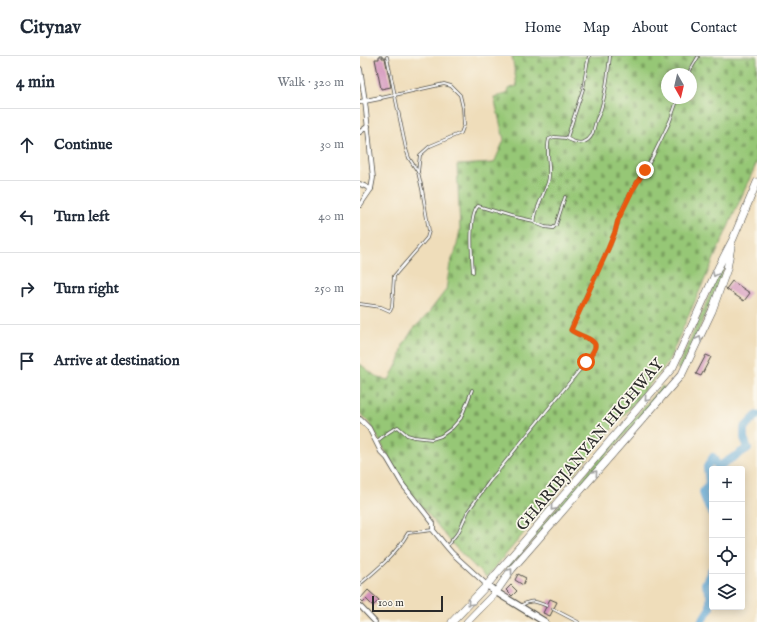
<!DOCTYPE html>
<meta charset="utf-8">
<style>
:root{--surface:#fff;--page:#f6f6f7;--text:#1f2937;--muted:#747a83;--line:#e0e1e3}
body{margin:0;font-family:"IM FELL English",serif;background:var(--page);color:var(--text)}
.controls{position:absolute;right:12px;bottom:12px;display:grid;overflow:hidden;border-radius:4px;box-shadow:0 2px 10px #0003}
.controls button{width:36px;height:36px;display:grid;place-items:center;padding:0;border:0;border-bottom:1px solid var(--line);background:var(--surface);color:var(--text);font:20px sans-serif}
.compass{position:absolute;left:301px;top:12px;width:36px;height:36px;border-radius:50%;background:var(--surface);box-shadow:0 2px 10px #0003;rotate:172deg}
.scale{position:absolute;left:12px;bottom:10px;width:71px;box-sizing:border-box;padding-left:4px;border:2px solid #2b2b2b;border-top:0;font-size:11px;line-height:14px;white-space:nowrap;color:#2b2b2b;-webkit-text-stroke:3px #fbf7ec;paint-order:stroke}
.stop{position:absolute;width:12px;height:12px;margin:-9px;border:3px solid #ea580c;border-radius:50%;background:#fff}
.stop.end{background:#ea580c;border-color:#fff;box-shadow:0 1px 4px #0008}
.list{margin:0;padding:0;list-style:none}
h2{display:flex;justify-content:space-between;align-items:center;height:52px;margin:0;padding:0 16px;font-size:17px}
h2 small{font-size:13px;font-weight:400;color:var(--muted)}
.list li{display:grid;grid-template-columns:26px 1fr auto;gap:12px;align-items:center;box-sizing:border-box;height:72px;padding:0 16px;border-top:1px solid var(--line)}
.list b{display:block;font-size:15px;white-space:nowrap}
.list em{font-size:13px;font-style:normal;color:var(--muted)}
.icon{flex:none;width:22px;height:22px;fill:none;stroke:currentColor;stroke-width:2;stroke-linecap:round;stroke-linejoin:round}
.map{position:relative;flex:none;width:397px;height:566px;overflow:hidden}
header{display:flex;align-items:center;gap:24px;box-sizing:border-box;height:56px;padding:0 20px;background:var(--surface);border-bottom:1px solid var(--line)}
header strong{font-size:19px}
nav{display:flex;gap:22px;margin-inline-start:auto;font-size:14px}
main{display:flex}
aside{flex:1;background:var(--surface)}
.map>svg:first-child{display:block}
</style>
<header>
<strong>Citynav</strong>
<nav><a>Home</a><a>Map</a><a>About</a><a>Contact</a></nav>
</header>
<main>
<aside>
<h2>4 min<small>Walk · 320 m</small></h2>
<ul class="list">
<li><svg class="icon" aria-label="ahead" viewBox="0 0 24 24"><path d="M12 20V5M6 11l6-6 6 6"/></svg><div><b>Continue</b></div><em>30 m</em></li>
<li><svg class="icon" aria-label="left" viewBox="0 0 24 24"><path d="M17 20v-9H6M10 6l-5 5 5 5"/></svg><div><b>Turn left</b></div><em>40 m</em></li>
<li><svg class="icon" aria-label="right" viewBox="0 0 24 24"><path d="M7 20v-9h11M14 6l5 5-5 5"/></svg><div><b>Turn right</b></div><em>250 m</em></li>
<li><svg class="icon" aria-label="arrive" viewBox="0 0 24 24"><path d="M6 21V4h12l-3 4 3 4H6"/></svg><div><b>Arrive at destination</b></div></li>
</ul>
</aside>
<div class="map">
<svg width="397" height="566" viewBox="0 0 397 566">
<defs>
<pattern id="cemetery-stones" width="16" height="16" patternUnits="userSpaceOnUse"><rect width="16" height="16" fill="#96c776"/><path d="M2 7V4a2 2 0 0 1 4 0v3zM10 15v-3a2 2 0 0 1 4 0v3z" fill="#7ba261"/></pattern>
</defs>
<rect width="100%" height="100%" fill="#fbf7ec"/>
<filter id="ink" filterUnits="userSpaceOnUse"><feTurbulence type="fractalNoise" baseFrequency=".025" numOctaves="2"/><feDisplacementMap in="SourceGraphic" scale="8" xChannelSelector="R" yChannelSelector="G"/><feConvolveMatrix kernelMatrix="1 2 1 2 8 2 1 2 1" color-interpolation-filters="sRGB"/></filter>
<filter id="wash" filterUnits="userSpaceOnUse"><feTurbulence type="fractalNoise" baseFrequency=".012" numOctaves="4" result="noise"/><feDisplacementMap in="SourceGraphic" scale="16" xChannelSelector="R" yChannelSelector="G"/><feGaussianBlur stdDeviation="0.9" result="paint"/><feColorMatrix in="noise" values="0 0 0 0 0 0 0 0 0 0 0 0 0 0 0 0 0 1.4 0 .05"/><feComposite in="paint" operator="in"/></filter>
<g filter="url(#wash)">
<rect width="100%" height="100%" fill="#efddba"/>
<!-- grass -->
<g fill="#96c776" stroke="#607950">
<polygon points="361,212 364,213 338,275 320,314 317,312 328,289"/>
<polygon points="302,330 305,332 149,512 146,510"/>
</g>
<!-- cemetery -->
<path fill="url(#cemetery-stones)" stroke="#607950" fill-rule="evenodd" d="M 152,0 L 397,0 L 397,106 L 307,308 L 126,522 L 97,493 L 44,429 L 11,369 L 0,357 L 0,308 L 18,322 L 29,324 L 40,303 L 43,289 L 53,273 L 66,260 L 86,234 L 90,208 L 96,194 L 100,174 L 97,109 L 134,107 L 144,84 L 134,41 L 146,38 L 148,33 L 157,30 ZM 307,18 L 331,18 L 331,42 L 307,42 Z"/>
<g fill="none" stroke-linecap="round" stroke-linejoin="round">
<!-- river -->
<g stroke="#5ea7d6" stroke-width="8">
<polyline points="352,457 346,446 343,436 349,427 347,411 353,401 358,411 388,392 384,382 384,372 397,359"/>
<polyline points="341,566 350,552 350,538 345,528 352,513"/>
</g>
</g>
<g id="blocks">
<!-- building -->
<g fill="#d18fb9">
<polygon points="19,0 22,0 22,2 25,2 31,31 21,33 15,3 19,3"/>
<polygon points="372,225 390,237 384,245 366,233"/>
<polygon points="346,299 351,301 341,320 336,318"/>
<polygon points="158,518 166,522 163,529 155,524"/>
<polygon points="151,529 157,535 152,540 146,534"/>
<polygon points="8,534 19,544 13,550 6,543 3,546 0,543"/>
<polygon points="190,543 197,546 190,560 183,557"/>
</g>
</g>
</g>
<g filter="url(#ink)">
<use href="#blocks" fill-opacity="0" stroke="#484640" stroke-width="1"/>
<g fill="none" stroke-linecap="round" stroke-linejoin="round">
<!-- service casing -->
<g stroke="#484640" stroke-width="3.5">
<g id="service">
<polyline points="328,18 338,1"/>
<polyline points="21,42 84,28 91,30 100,39 103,52 104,69 101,77 70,90 60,99 58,116"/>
<path d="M 206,82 C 212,85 218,88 224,86 C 234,82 233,73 236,65 C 237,62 239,59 240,56 C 246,39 248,18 250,0"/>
<path d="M 205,141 L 196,169 L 193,172 L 185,171 L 175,167 C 172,160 185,136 188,126 C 192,113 185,96 189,83 L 194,81 L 207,82 L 223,33 L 227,9 L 229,0"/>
<path d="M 113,216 C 112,201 108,161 118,150 L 151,160 L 174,165"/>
<polyline points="0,248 21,251 30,255 32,251 34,220 67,182 69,175 62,133 58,116 49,102 46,93 27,1"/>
<path d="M 16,386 C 23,380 30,374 38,371 L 47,379 L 54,381 L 72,383 L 81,380 L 92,372 L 101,362 L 112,334"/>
<path d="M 87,490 L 99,475 L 108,455 L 129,426 L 226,306 C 229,301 236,294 235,289 C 234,283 216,279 211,274 L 213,268 L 248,193 L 255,176 L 258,164 L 265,148 L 272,135 L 292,102 L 310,65 L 318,42"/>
<path d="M 0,528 C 19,512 35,499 48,477 L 73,474"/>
<path d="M 160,550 C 172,543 175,545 187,550"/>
<polyline points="193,553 218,566"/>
</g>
</g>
<!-- minor casing -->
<g stroke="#484640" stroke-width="5.5">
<g id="minor">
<polyline points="0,13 5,45 13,122 11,133 0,149"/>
<polyline points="0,46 20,42"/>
<polyline points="0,76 8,70"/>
<polyline points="0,128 11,133"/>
<polyline points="0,363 9,372 21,396 27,402 43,429 73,467 73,474 86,490 92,497 127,529"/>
<polyline points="0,550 15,566"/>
</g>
</g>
<!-- secondary casing -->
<g stroke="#484640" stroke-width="8">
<polyline id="secondary" points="127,529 136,536 185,566"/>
</g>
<!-- trunk casing -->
<g stroke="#484640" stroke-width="8">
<g id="trunk">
<polyline points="92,566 127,529 313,311 359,210 373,183 397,126"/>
<polyline points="107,566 136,536 152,513 322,318 352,255 367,213 371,191"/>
</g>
</g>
<!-- service -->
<use href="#service" stroke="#fff" stroke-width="2"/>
<!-- minor -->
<use href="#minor" stroke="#fff" stroke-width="4"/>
<!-- secondary -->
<use href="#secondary" stroke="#fff" stroke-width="6"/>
<!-- trunk -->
<use href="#trunk" stroke="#fff" stroke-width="7"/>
</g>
<!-- one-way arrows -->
<defs><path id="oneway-chevron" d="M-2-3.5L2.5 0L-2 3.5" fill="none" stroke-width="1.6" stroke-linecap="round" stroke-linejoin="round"/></defs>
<g stroke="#a0a0a0">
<use href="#oneway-chevron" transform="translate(355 218) rotate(114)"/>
<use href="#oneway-chevron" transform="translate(339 283) rotate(-64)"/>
<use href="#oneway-chevron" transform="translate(287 343) rotate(131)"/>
<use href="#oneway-chevron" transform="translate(235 417) rotate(-49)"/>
<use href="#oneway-chevron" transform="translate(193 452) rotate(131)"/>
<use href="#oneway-chevron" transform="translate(150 515) rotate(-53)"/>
<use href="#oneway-chevron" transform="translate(110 547) rotate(133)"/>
</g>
</g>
<g fill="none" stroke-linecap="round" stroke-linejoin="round" filter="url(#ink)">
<!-- route -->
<path stroke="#ea580c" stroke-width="5" d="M 226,306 C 229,301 236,294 235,289 C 235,283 216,279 211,274 L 248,193 L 255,176 L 258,164 L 272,135 L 285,114"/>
</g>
<g text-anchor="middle" stroke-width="3.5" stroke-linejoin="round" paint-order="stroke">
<!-- street labels -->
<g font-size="16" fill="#2b2b2b" stroke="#fbf7ec">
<text transform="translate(229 388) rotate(-50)" y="6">GHARIBJANYAN HIGHWAY</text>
</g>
</g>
</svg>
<div class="controls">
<button>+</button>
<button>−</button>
<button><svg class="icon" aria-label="locate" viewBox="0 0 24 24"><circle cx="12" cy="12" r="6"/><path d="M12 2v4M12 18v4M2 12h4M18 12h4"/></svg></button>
<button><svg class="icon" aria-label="layers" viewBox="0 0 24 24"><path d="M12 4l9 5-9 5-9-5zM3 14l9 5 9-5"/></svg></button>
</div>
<svg class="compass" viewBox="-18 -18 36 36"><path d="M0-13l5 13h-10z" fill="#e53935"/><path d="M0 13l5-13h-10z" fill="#747a83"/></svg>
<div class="scale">100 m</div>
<div class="stop" style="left:226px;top:306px"></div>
<div class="stop end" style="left:285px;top:114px"></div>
</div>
</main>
